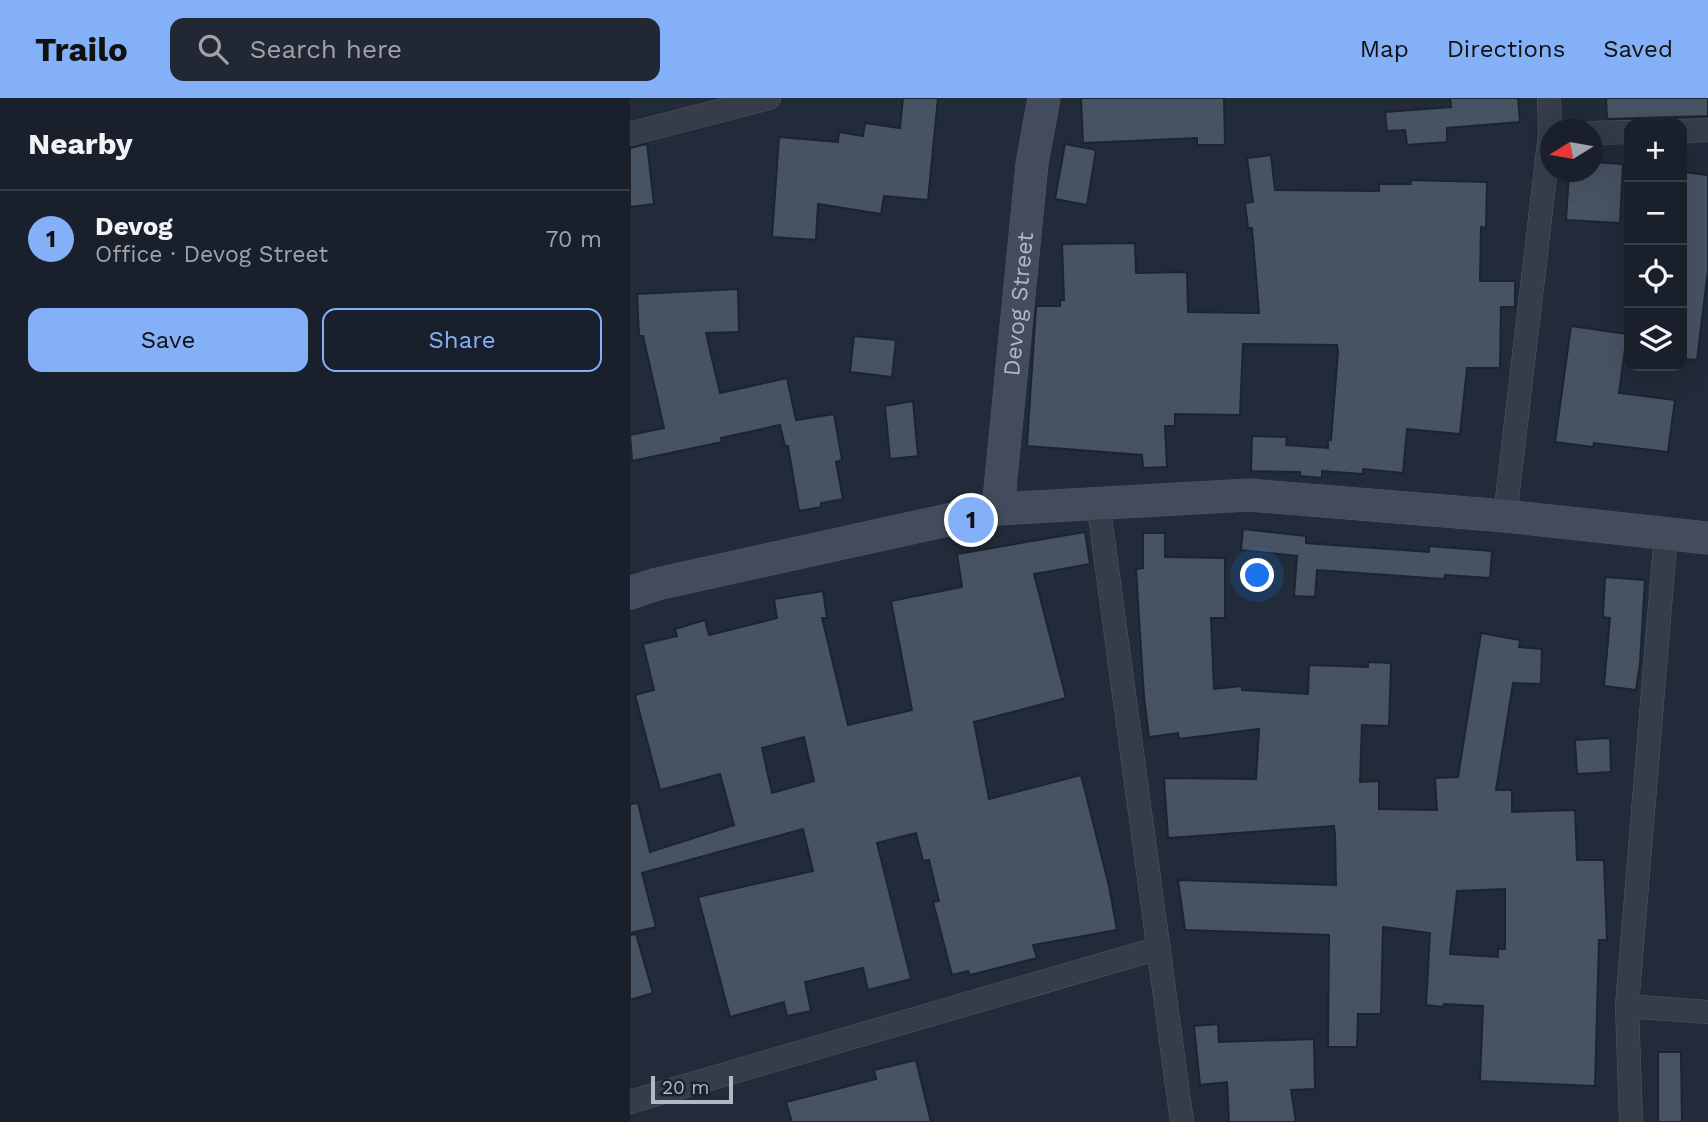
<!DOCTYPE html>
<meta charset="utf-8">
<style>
:root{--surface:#19202b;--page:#222833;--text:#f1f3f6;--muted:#9fa3a9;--line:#373e47;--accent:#84b0f7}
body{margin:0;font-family:"Work Sans",sans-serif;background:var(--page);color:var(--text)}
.controls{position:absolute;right:21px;top:21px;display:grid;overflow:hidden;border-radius:14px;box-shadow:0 7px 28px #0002}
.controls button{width:63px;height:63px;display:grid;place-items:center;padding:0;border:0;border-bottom:2px solid var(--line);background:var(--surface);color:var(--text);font:35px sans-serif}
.compass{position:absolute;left:910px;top:21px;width:63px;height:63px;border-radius:50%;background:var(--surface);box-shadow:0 7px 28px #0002;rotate:259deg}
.scale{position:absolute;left:21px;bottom:18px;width:82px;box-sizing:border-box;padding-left:7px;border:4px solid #b0b8c6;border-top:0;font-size:19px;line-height:24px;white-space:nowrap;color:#b0b8c6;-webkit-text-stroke:5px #1a222e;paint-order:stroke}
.you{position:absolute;left:628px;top:478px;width:24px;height:24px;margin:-18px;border:5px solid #fff;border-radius:50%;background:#1a73e8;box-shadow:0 0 0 10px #1a73e833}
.badge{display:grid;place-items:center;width:46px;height:46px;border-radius:50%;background:var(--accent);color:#111;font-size:23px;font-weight:700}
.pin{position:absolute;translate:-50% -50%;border:4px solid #fff;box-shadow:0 2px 7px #0006}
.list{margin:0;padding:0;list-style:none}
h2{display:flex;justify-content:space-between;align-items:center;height:91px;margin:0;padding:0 28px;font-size:30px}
h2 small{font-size:23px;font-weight:400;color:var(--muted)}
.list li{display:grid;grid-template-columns:46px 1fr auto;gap:21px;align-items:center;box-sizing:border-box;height:98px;padding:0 28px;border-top:2px solid var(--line)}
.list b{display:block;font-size:26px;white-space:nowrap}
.list p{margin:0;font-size:23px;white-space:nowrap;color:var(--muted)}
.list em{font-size:23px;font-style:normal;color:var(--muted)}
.actions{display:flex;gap:14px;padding:21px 28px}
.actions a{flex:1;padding:16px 0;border:2px solid var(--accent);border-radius:14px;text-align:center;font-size:24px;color:var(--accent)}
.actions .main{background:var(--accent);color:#111}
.icon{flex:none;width:38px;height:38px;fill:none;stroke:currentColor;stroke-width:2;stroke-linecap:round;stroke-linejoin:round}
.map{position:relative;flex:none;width:1078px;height:1024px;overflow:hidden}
header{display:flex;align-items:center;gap:42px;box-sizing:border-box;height:98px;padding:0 35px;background:var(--accent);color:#111}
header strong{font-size:33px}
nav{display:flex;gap:38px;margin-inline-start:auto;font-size:24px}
.search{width:490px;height:63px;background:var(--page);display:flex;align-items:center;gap:18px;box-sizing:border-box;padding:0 24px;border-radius:14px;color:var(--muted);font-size:26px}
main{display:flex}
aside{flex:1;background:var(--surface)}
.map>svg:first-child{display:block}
</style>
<header>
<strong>Trailo</strong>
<div class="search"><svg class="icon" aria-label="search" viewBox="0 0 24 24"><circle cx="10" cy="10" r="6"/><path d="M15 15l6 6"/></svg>Search here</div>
<nav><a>Map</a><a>Directions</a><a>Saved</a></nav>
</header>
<main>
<aside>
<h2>Nearby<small></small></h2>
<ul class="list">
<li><span class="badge">1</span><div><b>Devog</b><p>Office · Devog Street</p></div><em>70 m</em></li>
</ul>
<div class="actions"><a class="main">Save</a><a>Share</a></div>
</aside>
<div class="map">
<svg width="1078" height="1024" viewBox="0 0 1078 1024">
<rect width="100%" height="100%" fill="#212b39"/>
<!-- building -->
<g fill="#475263" stroke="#1c2430" stroke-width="2" fill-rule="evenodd">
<polygon points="273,0 308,0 298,102 254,98 251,116 188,106 186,142 142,139 149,39 208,44 209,34 233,38 235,25 270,30"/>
<polygon points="451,0 594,0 595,47 567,47 567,40 453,45"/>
<polygon points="820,0 888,0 890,24 817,30 817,44 777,47 775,32 757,33 755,14 821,9"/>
<polygon points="976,0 1078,0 1078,18 977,21"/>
<polygon points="17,46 24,106 0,109 0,50"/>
<polygon points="435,46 466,52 457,107 425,101"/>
<polygon points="641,57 645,92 749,93 749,86 781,86 780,82 857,84 856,130 851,129 850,183 885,183 885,209 871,209 870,270 837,270 830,336 777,331 773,375 733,371 733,376 692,373 692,380 670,378 670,374 621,373 622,338 657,339 656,347 698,350 698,342 701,342 708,254 707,247 613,246 610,317 545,316 545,328 535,328 537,369 513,370 512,357 397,348 406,208 430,208 430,202 434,202 432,146 505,145 506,175 557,174 558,214 629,215 622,130 618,130 615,105 623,104 617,60"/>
<polygon points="962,64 993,66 990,125 936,122 939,74 962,74"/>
<polygon points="1052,74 1078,77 1078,172 1067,262 1052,261"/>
<polygon points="108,191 109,234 76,235 90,295 157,280 166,322 204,316 212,362 206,364 213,401 191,405 191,409 169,413 158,348 155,348 150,327 91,340 92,344 2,363 0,337 34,330 13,238 9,238 7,196"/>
<polygon points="941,228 997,236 989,295 1045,302 1038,354 964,345 963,349 925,344"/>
<polygon points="224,238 266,242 262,279 220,274"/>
<polygon points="283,303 288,358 260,361 255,308"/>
<polygon points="613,431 676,438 676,445 799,454 799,448 862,453 860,480 815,477 814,481 687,472 685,499 664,498 667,458 611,452"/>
<path d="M 455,434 L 460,466 L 404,476 L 436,600 L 344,624 L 359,701 L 451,677 L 479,788 L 487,832 L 403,847 L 407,860 L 340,877 L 338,873 L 322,877 L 303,804 L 309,803 L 299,762 L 293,763 L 286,735 L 247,745 L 281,881 L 238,892 L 233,870 L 175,884 L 181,913 L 157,918 L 154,904 L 100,919 L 68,799 L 183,773 L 173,731 L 12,775 L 26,829 L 0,835 L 0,706 L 8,705 L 20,754 L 104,727 L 90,676 L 30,692 L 5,597 L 24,592 L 13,546 L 47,538 L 45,531 L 75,522 L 79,537 L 147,520 L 144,501 L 193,493 L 197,520 L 192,520 L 218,627 L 282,612 L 261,503 L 332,489 L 327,456 ZM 174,639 L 184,683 L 142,695 L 132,650 Z"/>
<path d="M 513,435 L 535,435 L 535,459 L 595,460 L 595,520 L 581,520 L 584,591 L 612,588 L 612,592 L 678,596 L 679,567 L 738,569 L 738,564 L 761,565 L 759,628 L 732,627 L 730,684 L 749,683 L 749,711 L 807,712 L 805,680 L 828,679 L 851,535 L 890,542 L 889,549 L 912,551 L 911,586 L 883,585 L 866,692 L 882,692 L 882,714 L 945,712 L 947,762 L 974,762 L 977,842 L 969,842 L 965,988 L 850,983 L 853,908 L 814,906 L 813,909 L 796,907 L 800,835 L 753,829 L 751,916 L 728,916 L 727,949 L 698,949 L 699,837 L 555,832 L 548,782 L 706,787 L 705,737 L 704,728 L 538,740 L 534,680 L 626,681 L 629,631 L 549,641 L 548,635 L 519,639 L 514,599 L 506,471 L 513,470 ZM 875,791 L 875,851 L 868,851 L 868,859 L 820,856 L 827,793 Z"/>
<polygon points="975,479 1015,482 1010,566 1006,592 974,588 980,520 973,519"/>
<polygon points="980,640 981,674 947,676 945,642"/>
<polygon points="6,836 23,895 0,902 0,837"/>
<polygon points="588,926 589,944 684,941 685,991 661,992 666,1024 599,1024 597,984 570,987 564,928"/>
<polygon points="1028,954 1051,954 1052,1024 1028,1024"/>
<polygon points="286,962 301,1024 162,1024 156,1004 246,981 244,972"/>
</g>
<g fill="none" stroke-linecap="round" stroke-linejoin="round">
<!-- street casing -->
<g stroke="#505864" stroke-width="24">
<g id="street">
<polyline points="1052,33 1078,32"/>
<polyline points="962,35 999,34"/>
<polyline points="0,36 139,0"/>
<polyline points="468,404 552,1024"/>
<polyline points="875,418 920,36 919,0"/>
<polyline points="997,908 1078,914"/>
<polyline points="0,1004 529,850"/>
<polyline points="1001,1024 997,908 1036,435"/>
</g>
</g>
<!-- secondary casing -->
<g stroke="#505864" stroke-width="33">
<g id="secondary">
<path id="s1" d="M 368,411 L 402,66 L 414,0"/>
<polyline points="0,495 27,486 368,411 619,397 875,418 1078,440"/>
</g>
</g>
<!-- street -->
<use href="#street" stroke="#353d49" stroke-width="23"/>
<!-- secondary -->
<use href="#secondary" stroke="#434c5c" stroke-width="32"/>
</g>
<g text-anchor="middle" stroke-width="6" stroke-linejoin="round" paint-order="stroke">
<!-- street labels -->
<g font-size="23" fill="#b0b8c6" stroke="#1a222e">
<text dy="8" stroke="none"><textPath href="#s1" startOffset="206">Devog Street</textPath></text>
</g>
</g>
</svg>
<div class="controls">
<button>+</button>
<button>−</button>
<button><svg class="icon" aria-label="locate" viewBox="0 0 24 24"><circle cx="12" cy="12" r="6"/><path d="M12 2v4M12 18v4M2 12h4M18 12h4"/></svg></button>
<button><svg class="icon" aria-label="layers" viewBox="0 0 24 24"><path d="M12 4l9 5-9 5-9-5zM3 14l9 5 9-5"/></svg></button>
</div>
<svg class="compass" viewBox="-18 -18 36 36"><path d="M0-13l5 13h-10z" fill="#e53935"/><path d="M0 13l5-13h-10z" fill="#9fa3a9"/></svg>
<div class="scale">20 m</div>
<div class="you"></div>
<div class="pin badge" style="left:341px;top:422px">1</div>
</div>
</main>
